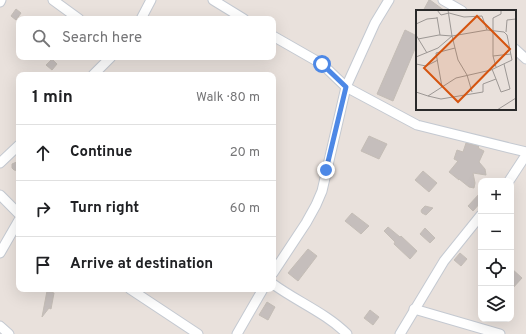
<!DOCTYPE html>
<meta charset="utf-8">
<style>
:root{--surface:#fff;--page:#f2f2f2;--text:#202124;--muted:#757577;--line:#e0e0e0}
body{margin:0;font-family:Overpass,sans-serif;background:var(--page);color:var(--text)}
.controls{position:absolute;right:12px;bottom:12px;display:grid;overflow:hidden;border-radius:8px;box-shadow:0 4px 16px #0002}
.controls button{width:36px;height:36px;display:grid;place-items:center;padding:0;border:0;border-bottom:1px solid var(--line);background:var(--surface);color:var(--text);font:20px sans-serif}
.stop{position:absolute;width:12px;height:12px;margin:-9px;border:3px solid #4d88e6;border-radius:50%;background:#fff}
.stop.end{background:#4d88e6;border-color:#fff;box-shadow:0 1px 4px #0008}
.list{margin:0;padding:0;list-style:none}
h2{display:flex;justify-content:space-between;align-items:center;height:52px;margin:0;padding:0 16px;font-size:17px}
h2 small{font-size:13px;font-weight:400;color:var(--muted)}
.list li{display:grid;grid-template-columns:26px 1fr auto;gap:12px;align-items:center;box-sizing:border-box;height:56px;padding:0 16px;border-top:1px solid var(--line)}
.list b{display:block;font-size:15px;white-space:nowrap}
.list em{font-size:13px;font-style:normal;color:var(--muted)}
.icon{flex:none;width:22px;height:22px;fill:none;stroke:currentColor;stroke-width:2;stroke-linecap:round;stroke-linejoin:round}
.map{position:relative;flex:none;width:526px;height:334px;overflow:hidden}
.search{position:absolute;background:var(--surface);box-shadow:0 4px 16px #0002;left:16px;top:16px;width:260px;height:44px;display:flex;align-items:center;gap:10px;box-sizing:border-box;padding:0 14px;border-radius:8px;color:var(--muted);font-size:15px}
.panel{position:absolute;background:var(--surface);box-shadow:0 4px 16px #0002;left:16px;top:72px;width:260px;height:220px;border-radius:8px}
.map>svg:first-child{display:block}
</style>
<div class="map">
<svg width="526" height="334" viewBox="0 0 526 334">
<rect width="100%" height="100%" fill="#e9e1dc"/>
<!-- building -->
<g fill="#c5bebc" stroke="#c4bdb6">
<polygon points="429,0 430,0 445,11 423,11"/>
<polygon points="16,9 21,13 16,20 11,16"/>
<polygon points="405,30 417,36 417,44 393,101 377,94"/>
<polygon points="52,59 57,64 52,70 46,65"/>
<polygon points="369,136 387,144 379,159 361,151"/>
<polygon points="466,143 478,146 479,147 478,148 484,151 479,162 485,169 486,175 473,173 475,183 474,188 469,187 459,179 459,180 449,172 458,161 454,159 457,150 463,152"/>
<polygon points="19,161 19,171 14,170 12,168 12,164"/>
<polygon points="423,171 437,183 429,192 415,180"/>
<polygon points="481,192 481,202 473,211 468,206"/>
<polygon points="425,206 433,208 426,215 422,213 421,211 422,209"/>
<polygon points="352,213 369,226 361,234 345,221"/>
<polygon points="388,227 400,237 401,236 417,251 410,259 394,244 395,242 384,231"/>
<polygon points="425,228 435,238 430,243 420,234"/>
<polygon points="308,249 317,256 298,281 288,273"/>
<polygon points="460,253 467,259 461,266 454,260"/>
<polygon points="511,268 522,278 511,290"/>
<polygon points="47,291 54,293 51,309 49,308 42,317"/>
<polygon points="267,302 275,307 268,320 259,315"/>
<polygon points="370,310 379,317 373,325 364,318"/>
</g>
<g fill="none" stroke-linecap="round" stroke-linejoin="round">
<!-- minor casing -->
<g stroke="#c4c9d1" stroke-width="11">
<g id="minor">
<polyline points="53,0 79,19"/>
<polyline points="213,0 244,19"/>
<polyline points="443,0 462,11"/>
<polyline points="0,2 1,0"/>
<polyline points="141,19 151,0"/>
<polyline points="273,36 322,64 346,87 417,125 526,152"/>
<polyline points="515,49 526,59"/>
<polyline points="93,75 111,57"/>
<polyline points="0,163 19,145"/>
<polyline points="509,181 526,155"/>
<polyline points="0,195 19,214"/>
<polyline points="0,253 19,220"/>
<polyline points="273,273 306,223 316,205 322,191 346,87 375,23 389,0"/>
<path d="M 273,284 C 296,301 326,313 347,334"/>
<polyline points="130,289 198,334"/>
<polyline points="414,309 500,334"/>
<polyline points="0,326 9,334"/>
<polyline points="237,334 263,289"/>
<polyline points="400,334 444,261 481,215"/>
</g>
</g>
<!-- minor -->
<use href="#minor" stroke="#fff" stroke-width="9"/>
</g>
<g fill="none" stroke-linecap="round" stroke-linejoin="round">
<!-- route -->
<polyline stroke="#4d88e6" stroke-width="5" points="322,64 346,87 326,170"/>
</g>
<!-- overview -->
<g transform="translate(416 10)">
<rect width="100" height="100" fill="#e9e1dc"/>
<path fill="none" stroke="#9c9794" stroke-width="1" d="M 21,0 L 25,5 L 33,3 L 48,7 L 66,6 L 71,20M 21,7 L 24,25M 0,14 L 11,9 L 21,8M 90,22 L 91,10 L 100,9M 0,25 L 11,43M 2,29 L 23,25 L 36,26M 77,46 L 95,44M 0,47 L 22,38 L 36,26 L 42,50 L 51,65 L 56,82M 0,54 L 10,56 L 22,50M 80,57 L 77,46 L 77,8 L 85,4 L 85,0M 80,69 L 85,82 L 94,79 L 88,54M 26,77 L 20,43 L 39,38M 0,82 L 12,86 L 40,68 L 75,60 L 96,50 L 91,25 L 88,22 L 71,20 L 36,26 L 32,0M 12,86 L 25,89 L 67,82 L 67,74 L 80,69 L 76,59M 81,100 L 100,88"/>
<path fill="#d5540f" fill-opacity="0.15" stroke="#d5540f" stroke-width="2" d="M 61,6 L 94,39 L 42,92 L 8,58 Z"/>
<rect width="100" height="100" fill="none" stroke="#292929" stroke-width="2"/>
</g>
</svg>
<div class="controls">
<button>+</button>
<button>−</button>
<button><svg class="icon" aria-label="locate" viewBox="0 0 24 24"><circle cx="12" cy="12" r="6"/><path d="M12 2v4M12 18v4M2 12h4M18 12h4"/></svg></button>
<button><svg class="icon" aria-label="layers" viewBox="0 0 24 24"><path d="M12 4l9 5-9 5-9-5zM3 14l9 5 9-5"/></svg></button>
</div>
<div class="stop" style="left:322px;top:64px"></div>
<div class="stop end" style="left:326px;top:170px"></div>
<div class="search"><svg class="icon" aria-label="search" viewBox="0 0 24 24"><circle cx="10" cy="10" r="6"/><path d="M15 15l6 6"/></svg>Search here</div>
<section class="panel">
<h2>1 min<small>Walk · 80 m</small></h2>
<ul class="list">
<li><svg class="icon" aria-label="ahead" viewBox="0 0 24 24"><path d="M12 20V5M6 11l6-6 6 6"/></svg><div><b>Continue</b></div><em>20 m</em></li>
<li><svg class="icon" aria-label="right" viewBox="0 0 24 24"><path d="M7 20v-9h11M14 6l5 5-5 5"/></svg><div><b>Turn right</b></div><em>60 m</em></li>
<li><svg class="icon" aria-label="arrive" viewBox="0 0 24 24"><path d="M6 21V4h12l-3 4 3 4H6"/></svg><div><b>Arrive at destination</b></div></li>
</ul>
</section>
</div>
